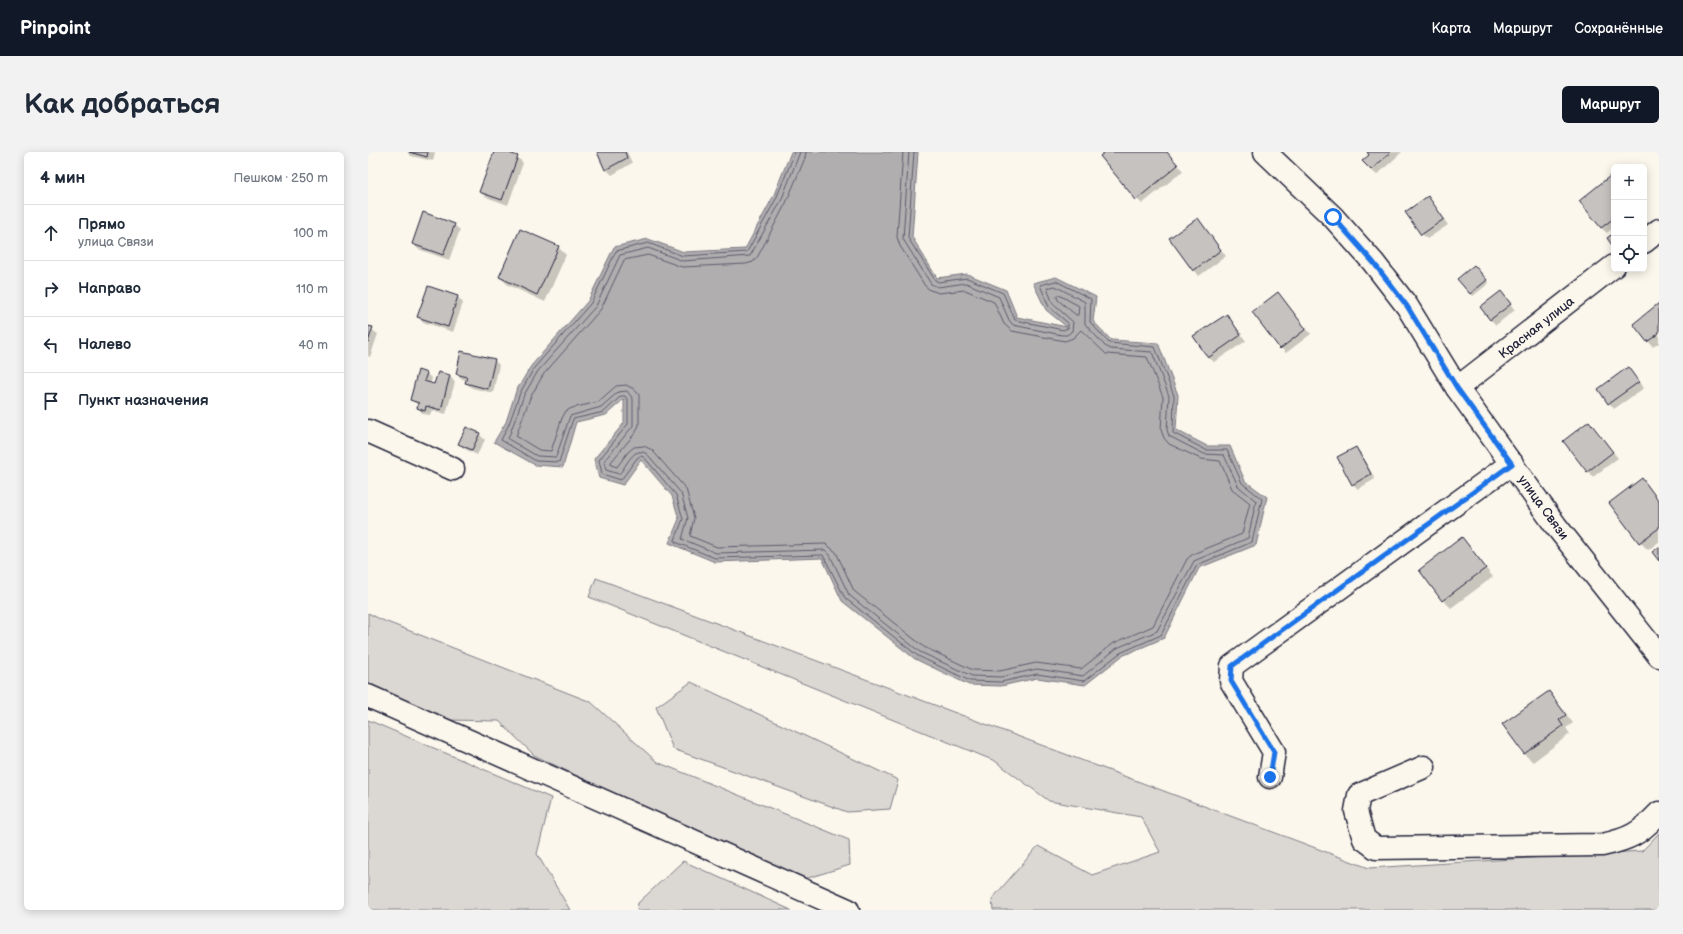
<!DOCTYPE html>
<html lang="ru">
<meta charset="utf-8">
<style>
:root{--surface:#fff;--page:#f2f2f3;--text:#1f2937;--muted:#747a83;--line:#e0e1e3;--accent:#111827}
body{margin:0;font-family:"Balsamiq Sans",sans-serif;background:var(--page);color:var(--text)}
.controls{position:absolute;right:12px;top:12px;display:grid;overflow:hidden;border-radius:6px;box-shadow:0 2px 10px #0003}
.controls button{width:36px;height:36px;display:grid;place-items:center;padding:0;border:0;border-bottom:1px solid var(--line);background:var(--surface);color:var(--text);font:20px sans-serif}
.stop{position:absolute;width:12px;height:12px;margin:-9px;border:3px solid #1a73e8;border-radius:50%;background:#fff}
.stop.end{background:#1a73e8;border-color:#fff;box-shadow:0 1px 4px #0008}
.list{margin:0;padding:0;list-style:none}
h2{display:flex;justify-content:space-between;align-items:center;height:52px;margin:0;padding:0 16px;font-size:17px}
h2 small{font-size:13px;font-weight:400;color:var(--muted)}
.list li{display:grid;grid-template-columns:26px 1fr auto;gap:12px;align-items:center;box-sizing:border-box;height:56px;padding:0 16px;border-top:1px solid var(--line)}
.list b{display:block;font-size:15px;white-space:nowrap}
.list p{margin:0;font-size:13px;white-space:nowrap;color:var(--muted)}
.list em{font-size:13px;font-style:normal;color:var(--muted)}
.icon{flex:none;width:22px;height:22px;fill:none;stroke:currentColor;stroke-width:2;stroke-linecap:round;stroke-linejoin:round}
.map{position:relative;flex:none;width:1291px;height:758px;overflow:hidden;border-radius:6px}
header{display:flex;align-items:center;gap:24px;box-sizing:border-box;height:56px;padding:0 20px;background:var(--accent);color:#fff}
header strong{font-size:19px}
nav{display:flex;gap:22px;margin-inline-start:auto;font-size:14px}
.intro{display:flex;align-items:center;justify-content:space-between;box-sizing:border-box;height:96px;padding:0 24px}
h1{margin:0;font-size:28px}
.button{padding:10px 18px;border-radius:6px;background:var(--accent);color:#fff;font-size:14px;font-weight:700}
main{display:flex;gap:24px;padding:0 24px}
aside{flex:1;background:var(--surface);border-radius:6px;box-shadow:0 2px 10px #0003}
.map>svg:first-child{display:block}
</style>
<header>
<strong>Pinpoint</strong>
<nav><a>Карта</a><a>Маршрут</a><a>Сохранённые</a></nav>
</header>
<div class="intro"><h1>Как добраться</h1><a class="button">Маршрут</a></div>
<main>
<aside>
<h2>4 мин<small>Пешком · 250 m</small></h2>
<ul class="list">
<li><svg class="icon" aria-label="ahead" viewBox="0 0 24 24"><path d="M12 20V5M6 11l6-6 6 6"/></svg><div><b>Прямо</b><p>улица Связи</p></div><em>100 m</em></li>
<li><svg class="icon" aria-label="right" viewBox="0 0 24 24"><path d="M7 20v-9h11M14 6l5 5-5 5"/></svg><div><b>Направо</b></div><em>110 m</em></li>
<li><svg class="icon" aria-label="left" viewBox="0 0 24 24"><path d="M17 20v-9H6M10 6l-5 5 5 5"/></svg><div><b>Налево</b></div><em>40 m</em></li>
<li><svg class="icon" aria-label="arrive" viewBox="0 0 24 24"><path d="M6 21V4h12l-3 4 3 4H6"/></svg><div><b>Пункт назначения</b></div></li>
</ul>
</aside>
<div class="map">
<svg width="1291" height="758" viewBox="0 0 1291 758">
<rect width="100%" height="100%" fill="#fbf7ec"/>
<filter id="ink" filterUnits="userSpaceOnUse"><feTurbulence type="fractalNoise" baseFrequency=".025" numOctaves="2"/><feDisplacementMap in="SourceGraphic" scale="8" xChannelSelector="R" yChannelSelector="G"/><feConvolveMatrix kernelMatrix="1 2 1 2 8 2 1 2 1" color-interpolation-filters="sRGB"/></filter>
<g filter="url(#ink)">
<!-- green -->
<g fill="#dbd8d3" stroke="#7e7d87">
<polygon points="228,426 1001,716 1274,699 1291,681 1291,758 625,758 624,747 670,694 724,723 792,700 773,665 681,649 627,609 221,445"/>
<polygon points="0,461 14,468 223,550 289,610 481,688 482,713 427,730 166,603 131,569 80,568 0,534"/>
<polygon points="323,530 530,628 522,657 479,660 305,597 288,555"/>
<polygon points="0,568 183,646 169,702 202,758 0,758"/>
<polygon points="315,709 423,758 269,758 270,751"/>
</g>
<!-- water -->
<polygon fill="#b1aeb0" stroke="#787681" points="423,0 550,0 544,85 569,126 599,122 638,138 649,165 699,175 678,158 665,131 688,125 728,145 725,169 743,188 790,191 810,243 808,278 839,294 862,294 877,329 899,345 888,393 831,416 796,486 754,504 717,533 669,526 633,534 601,533 547,507 474,449 454,406 347,410 301,391 311,367 304,344 273,308 255,333 231,326 226,307 256,271 256,247 238,263 208,270 195,315 167,313 126,290 138,270 148,239 163,214 220,149 246,95 280,87 316,100 377,97 405,45"/>
<!-- shadow -->
<g fill="#0003">
<polygon points="39,0 67,0 65,9 43,4"/>
<polygon points="127,0 135,0 149,5 155,11 140,53 118,45 112,40"/>
<polygon points="230,0 259,0 264,11 244,23 238,17"/>
<polygon points="738,0 799,0 815,19 774,52 769,47"/>
<polygon points="1000,0 1034,0 1009,23 1003,18 1003,3"/>
<polygon points="1246,29 1246,75 1239,81 1233,76"/>
<polygon points="1060,46 1080,73 1059,87 1054,82"/>
<polygon points="830,67 858,104 831,124 803,87"/>
<polygon points="86,73 92,78 81,108 50,97 45,92"/>
<polygon points="190,95 198,103 177,150 140,133 132,125"/>
<polygon points="1106,114 1121,131 1105,144 1090,127"/>
<polygon points="60,135 90,145 95,151 85,180 55,170 50,165"/>
<polygon points="910,141 943,182 918,201 913,196"/>
<polygon points="1133,141 1147,158 1128,173 1122,167"/>
<polygon points="1291,153 1291,191 1285,195 1266,172"/>
<polygon points="859,163 878,189 846,210 840,205"/>
<polygon points="0,175 10,182 2,205 0,204"/>
<polygon points="126,208 131,213 125,241 104,236 98,231 99,228 94,227 89,222"/>
<polygon points="1260,217 1276,236 1246,257 1231,237"/>
<polygon points="70,221 82,224 87,230 78,262 64,258 62,263 55,262 50,256 51,254 43,248 59,222 64,227 62,232 67,233"/>
<polygon points="1221,270 1250,306 1225,325 1196,289"/>
<polygon points="111,282 117,288 109,303 97,297 91,292"/>
<polygon points="988,296 993,301 1007,327 990,337 985,332"/>
<polygon points="1273,328 1291,348 1291,390 1280,398 1272,390"/>
<polygon points="1094,387 1125,425 1083,456 1075,448"/>
<polygon points="1181,540 1205,571 1198,576 1202,582 1165,610 1156,602"/>
</g>
<g fill="none" stroke-linecap="round" stroke-linejoin="round">
<!-- shore -->
<g stroke="#5b5a6a" stroke-width="1">
<polyline points="427,0 408,47 379,100 315,104 280,91 248,99 223,151 166,216 152,241 141,272 133,288 168,309 191,310 205,267 236,260 253,244 257,244 260,248 260,272 231,308 234,322 253,328 269,306 272,304 276,305 308,343 315,367 307,388 307,390 347,406 455,403 477,446 550,504 602,529 633,530 669,522 716,529 752,501 793,483 829,413 884,390 894,347 874,331 859,298 838,298 805,281 806,244 787,195 741,191 722,170 723,147 688,129 672,133 681,155 700,171 700,176 695,178 647,168 635,141 599,126 570,130 567,128 540,86 546,0"/>
<path d="M 432,0 L 413,49 L 382,104 L 315,109 L 280,96 L 252,103 L 228,154 L 170,219 L 156,243 L 140,287 L 169,304 L 188,305 L 202,264 L 233,255 L 250,240 L 259,239 L 265,247 L 265,274 L 236,309 L 238,318 L 251,322 C 259,314 265,293 279,302 L 313,341 L 320,366 L 314,387 L 348,401 L 457,398 L 462,403 L 481,443 L 552,500 L 604,524 L 633,525 L 669,517 L 715,524 L 749,496 L 789,479 L 826,409 L 880,386 L 888,349 L 870,334 L 856,303 L 836,302 L 801,284 L 799,278 L 801,244 L 784,200 L 743,197 L 737,194 L 717,172 L 717,150 L 687,134 L 679,136 L 685,152 L 705,170 L 704,179 L 699,183 L 694,183 L 645,173 L 641,168 L 631,145 L 598,131 L 570,135 L 563,132 L 535,87 L 541,0"/>
<polyline points="438,0 437,6 418,51 390,104 385,110 378,112 314,115 280,103 256,108 233,157 175,223 162,246 148,284 171,298 183,299 194,266 198,259 204,256 230,250 248,234 258,233 266,237 271,243 271,273 268,280 243,310 243,313 249,315 260,300 266,295 276,294 284,298 318,337 326,366 322,384 349,395 458,392 468,400 486,439 556,495 605,518 632,519 668,511 713,517 746,491 785,474 819,407 825,402 874,382 882,351 864,337 852,309 833,307 801,292 796,286 793,278 795,245 779,205 738,202 713,178 705,186 697,189 644,179 636,172 626,150 597,138 571,141 562,138 557,134 532,94 529,85 535,0"/>
<polygon points="691,143 711,154 710,163 708,163 690,148 689,145"/>
</g>
</g>
<!-- building -->
<g fill="#c6c2c0" stroke="#22223b">
<polygon points="41,0 60,0 59,5"/>
<polygon points="126,0 138,0 150,4 134,48 111,40"/>
<polygon points="229,0 257,0 259,6 237,18"/>
<polygon points="737,0 799,0 810,13 768,48 732,4"/>
<polygon points="999,0 1023,0 1003,18 994,9 1001,3"/>
<polygon points="1242,24 1246,28 1246,66 1233,76 1211,49"/>
<polygon points="1060,44 1076,67 1053,83 1037,60"/>
<polygon points="55,60 87,72 75,103 44,92"/>
<polygon points="830,66 853,98 825,119 801,86"/>
<polygon points="152,77 191,94 169,143 131,125"/>
<polygon points="1246,81 1246,96 1239,86"/>
<polygon points="1106,113 1119,128 1102,142 1089,127"/>
<polygon points="60,134 90,144 80,175 49,165"/>
<polygon points="1133,139 1143,152 1122,168 1112,155"/>
<polygon points="910,140 938,177 912,197 884,160"/>
<polygon points="1291,151 1291,181 1279,190 1265,172"/>
<polygon points="859,162 873,183 840,206 825,184"/>
<polygon points="0,174 5,175 0,190"/>
<polygon points="93,199 127,207 120,237 97,231 99,225 88,222"/>
<polygon points="1260,215 1271,230 1240,252 1230,237"/>
<polygon points="50,218 59,221 56,229 66,232 70,220 82,223 73,258 58,254 57,259 49,256 51,251 42,248"/>
<polygon points="1221,269 1245,300 1219,320 1195,289"/>
<polygon points="98,275 112,281 104,298 90,292"/>
<polygon points="988,295 1003,322 984,333 969,305"/>
<polygon points="1274,326 1291,349 1291,376 1271,391 1241,351"/>
<polygon points="1094,385 1118,416 1074,449 1051,418"/>
<polygon points="1291,395 1291,409 1284,400"/>
<polygon points="1181,539 1198,563 1191,568 1195,574 1156,602 1134,572"/>
</g>
<g fill="none" stroke-linecap="round" stroke-linejoin="round">
<!-- minor casing -->
<g stroke="#22223b" stroke-width="25">
<g id="minor">
<polyline points="1276,90 1291,78"/>
<polyline points="1089,236 1246,114"/>
<polyline points="0,279 85,317"/>
<polyline points="0,544 480,758"/>
<path d="M 1056,615 L 991,643 L 988,659 L 996,687 L 1008,696 L 1234,693 C 1262,687 1271,682 1291,661"/>
<polyline points="902,625 906,600 863,529 864,514 1144,311"/>
</g>
</g>
<!-- major casing -->
<g stroke="#22223b" stroke-width="25">
<polyline id="major" points="897,0 965,65 1005,110 1039,154 1089,236 1188,374 1291,504"/>
</g>
<!-- minor -->
<use href="#minor" stroke="#fbf7ec" stroke-width="22"/>
<!-- major -->
<use href="#major" stroke="#fbf7ec" stroke-width="22"/>
</g>
</g>
<g fill="none" stroke-linecap="round" stroke-linejoin="round" filter="url(#ink)">
<!-- route -->
<polyline stroke="#1a73e8" stroke-width="5" points="902,625 906,600 863,529 864,514 1144,312 1089,236 1039,154 1005,110 965,65"/>
</g>
<g text-anchor="middle" stroke-width="3" stroke-linejoin="round" paint-order="stroke">
<!-- street labels -->
<g font-size="13" fill="#22223b" stroke="#fbf7ec">
<text transform="translate(1168 175) rotate(-38)" y="5">Красная улица</text>
<text transform="translate(1176 355) rotate(54)" y="5">улица Связи</text>
</g>
</g>
</svg>
<div class="controls">
<button>+</button>
<button>−</button>
<button><svg class="icon" aria-label="locate" viewBox="0 0 24 24"><circle cx="12" cy="12" r="6"/><path d="M12 2v4M12 18v4M2 12h4M18 12h4"/></svg></button>
</div>
<div class="stop" style="left:965px;top:65px"></div>
<div class="stop end" style="left:902px;top:625px"></div>
</div>
</main>
